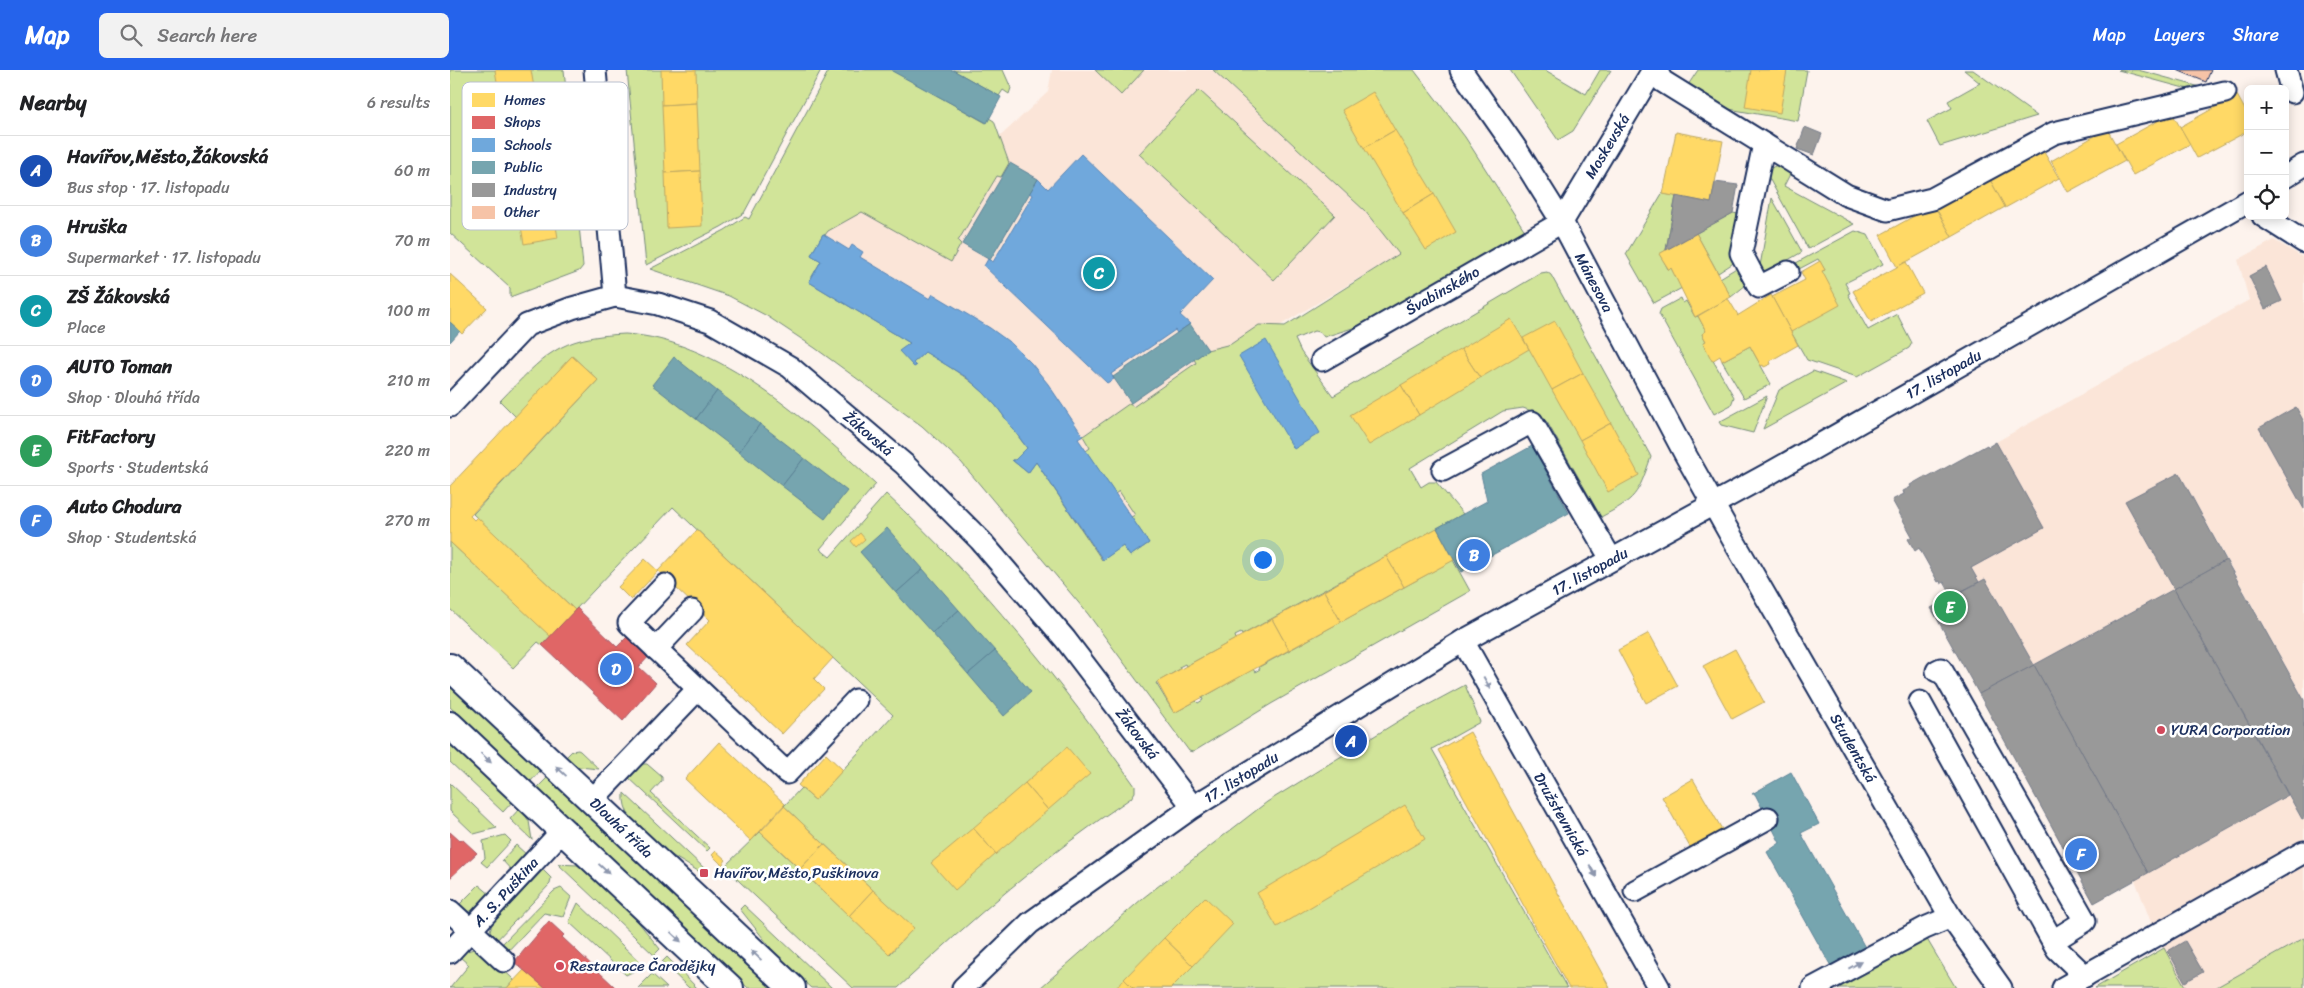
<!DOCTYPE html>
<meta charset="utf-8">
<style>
:root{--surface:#fff;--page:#f2f2f2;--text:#202124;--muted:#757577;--line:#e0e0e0;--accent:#2563eb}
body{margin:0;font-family:Sriracha,sans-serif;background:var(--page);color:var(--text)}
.controls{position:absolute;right:15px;top:15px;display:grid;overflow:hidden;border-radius:8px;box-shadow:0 2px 12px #0003}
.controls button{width:45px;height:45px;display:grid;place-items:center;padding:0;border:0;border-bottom:1px solid var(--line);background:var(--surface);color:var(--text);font:25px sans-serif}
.you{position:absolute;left:812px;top:489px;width:18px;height:18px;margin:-12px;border:4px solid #fff;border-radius:50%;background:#1a73e8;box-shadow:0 0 0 8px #1a73e833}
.badge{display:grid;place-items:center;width:32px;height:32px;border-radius:50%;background:var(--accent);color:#fff;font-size:16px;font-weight:700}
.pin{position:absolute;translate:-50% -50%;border:2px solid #fff;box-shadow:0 1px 5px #0006}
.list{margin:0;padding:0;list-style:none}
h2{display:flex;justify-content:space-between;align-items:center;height:65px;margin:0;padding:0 20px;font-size:21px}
h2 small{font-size:16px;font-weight:400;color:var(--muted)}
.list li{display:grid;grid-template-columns:32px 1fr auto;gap:15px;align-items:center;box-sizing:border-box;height:70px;padding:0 20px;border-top:1px solid var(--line)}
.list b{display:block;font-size:19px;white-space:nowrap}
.list p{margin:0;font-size:16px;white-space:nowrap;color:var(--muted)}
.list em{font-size:16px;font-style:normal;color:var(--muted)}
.icon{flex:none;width:28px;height:28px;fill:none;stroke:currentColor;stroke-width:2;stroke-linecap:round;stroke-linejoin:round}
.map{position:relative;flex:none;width:1854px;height:918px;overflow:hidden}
header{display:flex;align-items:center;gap:30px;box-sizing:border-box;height:70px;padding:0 25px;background:var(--accent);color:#fff}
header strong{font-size:24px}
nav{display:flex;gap:28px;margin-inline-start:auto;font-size:18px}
.search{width:350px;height:45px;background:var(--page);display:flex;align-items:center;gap:12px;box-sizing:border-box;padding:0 18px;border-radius:8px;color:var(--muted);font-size:19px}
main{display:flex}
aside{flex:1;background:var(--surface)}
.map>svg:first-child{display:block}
</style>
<header>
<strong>Map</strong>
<div class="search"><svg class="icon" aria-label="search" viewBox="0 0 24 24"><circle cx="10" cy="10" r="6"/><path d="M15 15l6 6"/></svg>Search here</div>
<nav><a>Map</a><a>Layers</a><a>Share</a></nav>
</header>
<main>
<aside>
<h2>Nearby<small>6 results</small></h2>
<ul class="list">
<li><span class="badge" style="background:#1a4fb4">A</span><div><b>Havířov,Město,Žákovská</b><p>Bus stop · 17. listopadu</p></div><em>60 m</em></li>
<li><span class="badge" style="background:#3f7fe0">B</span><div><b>Hruška</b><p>Supermarket · 17. listopadu</p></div><em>70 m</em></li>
<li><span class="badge" style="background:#0f9aa8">C</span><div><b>ZŠ Žákovská</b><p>Place</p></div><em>100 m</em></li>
<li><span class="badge" style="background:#3f7fe0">D</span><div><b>AUTO Toman</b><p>Shop · Dlouhá třída</p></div><em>210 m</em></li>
<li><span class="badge" style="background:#2e9e5b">E</span><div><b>FitFactory</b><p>Sports · Studentská</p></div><em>220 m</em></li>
<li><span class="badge" style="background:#3f7fe0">F</span><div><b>Auto Chodura</b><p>Shop · Studentská</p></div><em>270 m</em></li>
</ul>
</aside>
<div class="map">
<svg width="1854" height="918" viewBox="0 0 1854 918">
<rect width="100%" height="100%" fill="#fdf3ed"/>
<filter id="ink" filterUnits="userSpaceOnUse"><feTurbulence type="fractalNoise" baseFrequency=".02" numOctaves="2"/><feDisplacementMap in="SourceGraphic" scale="10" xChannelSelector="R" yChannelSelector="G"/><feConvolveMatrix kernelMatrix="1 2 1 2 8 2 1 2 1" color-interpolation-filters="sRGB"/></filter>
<g filter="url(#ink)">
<!-- built -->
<g fill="#fbe5d8">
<polygon points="602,0 763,0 915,141 950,184 839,250 671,354 720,459 642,515 501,355 313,211 394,66 517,97 598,22"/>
<polygon points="1824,170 1854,188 1854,630 1729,403 1676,432 1724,519 1584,595 1535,509 1529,512 1521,498 1593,457 1546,372 1799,230 1788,190"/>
<polygon points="1838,725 1852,749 1854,748 1854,868 1765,918 1736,918 1706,866 1685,810"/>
</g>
<!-- green -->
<g fill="#d1e499" stroke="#768a7c">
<polygon points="0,0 114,0 133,196 129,201 60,227 60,218 0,163"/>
<polygon points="177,0 371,0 294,143 271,157 196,195"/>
<path d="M 379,0 L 442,0 L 536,53 L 539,48 L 544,51 L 559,93 L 551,107 L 547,106 L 508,171 L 511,174 L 501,192 L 412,142 L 378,161 L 375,165 L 373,164 L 361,185 L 371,191 L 359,212 L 460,273 L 451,281 L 464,297 L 465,296 L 463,293 L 475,282 C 495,294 516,306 533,322 C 550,338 562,359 577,378 L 565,390 L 562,390 L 578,403 L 586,392 L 652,490 L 673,476 L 680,486 L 699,473 L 681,447 L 685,445 L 669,421 L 665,424 L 636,381 L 640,378 L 633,366 L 680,333 L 683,337 L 746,293 L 744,289 L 757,280 L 781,274 L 809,255 L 835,256 L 949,184 L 915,141 L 763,0 L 964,0 L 1015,67 L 1075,161 L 928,250 L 874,267 L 870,262 L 864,261 L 845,269 L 851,282 L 883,326 L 1091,203 L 1097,202 L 1101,205 L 1199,383 L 1201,387 C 1187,426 1187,428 1151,447 L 1097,352 L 1087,343 L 1073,338 L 1053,341 L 960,398 L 971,417 L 979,412 L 986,412 L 1013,444 L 792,565 L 791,563 L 785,566 L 786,569 L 736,596 L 735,594 L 729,597 L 730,599 L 706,613 L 724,643 L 746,631 L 748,633 L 753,630 L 752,628 L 803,599 L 805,602 L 810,599 L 809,597 L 1003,490 L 1020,521 L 821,634 L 743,682 L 739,681 L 638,544 L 511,392 L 472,356 L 365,278 L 317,246 L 279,226 L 200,199 L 275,160 L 295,147 L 299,149 Z"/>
<polygon points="503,0 553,0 561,18 559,24 553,20 549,26"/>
<polygon points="645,0 694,0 671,25"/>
<polygon points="1060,0 1095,0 1136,24 1150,0 1161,0 1123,61 1108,70"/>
<polygon points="1248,0 1357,0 1348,51 1273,38 1238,15"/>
<polygon points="1514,0 1523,0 1587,46 1490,76 1477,51 1502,38 1498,31 1530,13"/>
<polygon points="1668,0 1688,0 1754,18 1745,20 1734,18"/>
<polygon points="749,20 885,145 824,210 689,84"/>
<polygon points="1329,94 1341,102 1334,116 1404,154 1358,179 1315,101"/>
<polygon points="1213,122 1214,124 1226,126 1216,180 1210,184 1218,199 1221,198 1232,218 1204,233 1176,184"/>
<polygon points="1322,128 1352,182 1319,201 1313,200 1310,196"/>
<polygon points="1283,143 1293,145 1285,192 1268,203 1246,163"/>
<polygon points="1405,161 1418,165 1433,194 1395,213 1400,223 1398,224 1418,260 1447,244 1462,273 1459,278 1407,307 1357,290 1341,262 1372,201 1375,200 1368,189 1349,199 1346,193"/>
<polygon points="1288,197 1296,215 1281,227 1270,208"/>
<polygon points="1231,228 1233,233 1236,231 1245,247 1248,246 1256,261 1252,264 1256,271 1253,273 1284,327 1281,335 1264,344 1209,244 1211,239"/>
<path d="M 175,264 C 269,269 360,353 426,414 L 370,479 L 380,487 L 436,424 C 530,511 611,611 685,716 L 685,722 L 681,728 C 597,784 522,849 448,918 L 403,918 L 274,797 L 310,762 L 440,884 L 463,858 L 334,736 L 351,718 L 365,730 L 443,645 L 223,437 L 125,540 L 23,444 L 148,310 L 122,286 L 66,347 L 50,331 C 95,285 107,267 175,264 Z"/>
<polygon points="1300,276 1321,314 1294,328 1272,291"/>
<polygon points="1363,301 1397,313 1313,359 1329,320"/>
<polygon points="1317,326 1303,363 1271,355 1269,352"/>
<polygon points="0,472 101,566 92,575 88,572 63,598 0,539"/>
<polygon points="0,613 91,700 80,712 0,637"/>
<polygon points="1015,615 1030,652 982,679 1117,918 590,918 693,828 817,732 952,649"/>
<polygon points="0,672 63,731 53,742 0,692"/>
<polygon points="128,680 130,681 149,699 129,697 115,688 122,681"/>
<polygon points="191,694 197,694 212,707 212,711 201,723 260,778 257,781 178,707"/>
<polygon points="99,706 324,918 298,918 86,719"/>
<polygon points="0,713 47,758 24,764 0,741"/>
<path d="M 174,723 L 254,798 L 250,802 C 224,787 170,758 174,723 Z"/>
<polygon points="70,738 79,751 82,770 60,749"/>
<polygon points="55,765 61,771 37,797 31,792 35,788 33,771"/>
<polygon points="66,775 78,786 63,802 52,790"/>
<polygon points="108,794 127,795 137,801 181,843 210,879 204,885"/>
<polygon points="93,800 101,808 100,814 44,873 39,864 42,854"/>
<path d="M 29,815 L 41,825 C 27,839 25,846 6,838 Z"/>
<polygon points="111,818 121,827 113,847 94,843 55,884 48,878 104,821"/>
<polygon points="128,833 194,896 176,905 119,852"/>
<polygon points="294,835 382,918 361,918 332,892 290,839"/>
<polygon points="1475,866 1506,918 1383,918"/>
<polygon points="1854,868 1854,918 1765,918"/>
<polygon points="1714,878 1736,918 1645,918"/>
<polygon points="24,879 36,883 64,910 57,918 0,918 19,895 10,887 17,881"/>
<polygon points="217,887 247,918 239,918 212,892"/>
<polygon points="202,904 217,918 188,918"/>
</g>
<!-- homes -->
<g fill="#ffd966" stroke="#bba664">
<polygon points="45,0 81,0 89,47 54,53"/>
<polygon points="211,0 246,0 247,33 212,35"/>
<polygon points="1301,0 1337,0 1330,43 1295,37"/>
<polygon points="923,22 945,60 914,78 892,40"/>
<polygon points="1787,25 1798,45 1798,61 1747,88 1730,57"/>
<polygon points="247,33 250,101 215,103 212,35"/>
<polygon points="1722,43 1740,74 1683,105 1666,74"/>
<polygon points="1657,59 1675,91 1618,122 1601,91"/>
<polygon points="945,60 984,124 953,143 914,78"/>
<polygon points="1226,62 1273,71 1261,133 1213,124"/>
<polygon points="1591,77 1609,108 1555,138 1538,106"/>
<polygon points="250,101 252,156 217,158 215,103"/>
<polygon points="1538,106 1555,137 1502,167 1484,135"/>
<polygon points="99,114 108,168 74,174 65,120"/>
<polygon points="984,124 1006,162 976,180 953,143"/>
<polygon points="1484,135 1502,167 1447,197 1430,165"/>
<polygon points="1246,163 1281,227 1245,247 1221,198 1219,200 1209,184"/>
<polygon points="1370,191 1375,200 1372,201 1390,235 1341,262 1322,227 1355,210 1351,202"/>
<polygon points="1456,192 1473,223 1421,252 1403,221"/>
<polygon points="0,204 37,238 12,264 0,252"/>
<polygon points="1321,225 1348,275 1320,291 1321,294 1314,297 1313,295 1311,296 1300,276 1272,291 1270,286 1262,291 1253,273 1256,271 1252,264 1256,261 1248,246 1277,229 1279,230 1288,245 1287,246"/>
<polygon points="1061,249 1079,279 1030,308 1011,279"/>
<polygon points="1105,251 1133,303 1102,320 1073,268"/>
<polygon points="1011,279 1030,308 969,345 951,315"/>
<polygon points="122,286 148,310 20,446 24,450 27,447 126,541 101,567 0,472 0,416"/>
<polygon points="1133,303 1161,353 1130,370 1102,320"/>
<polygon points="951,315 969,345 919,375 900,345"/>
<polygon points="1161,353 1189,405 1158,422 1130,370"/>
<polygon points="987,458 1004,490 954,517 936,486"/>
<polygon points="247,460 383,588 364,609 374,619 332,664 237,575 260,550 208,501"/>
<polygon points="410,463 415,469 406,477 401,471"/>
<polygon points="936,486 954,517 891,552 874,521"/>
<polygon points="195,489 208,501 181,530 168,517"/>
<polygon points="874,521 891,552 839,580 822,549"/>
<polygon points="822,549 839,580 724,643 707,612"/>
<polygon points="1199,563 1228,616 1196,633 1168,580"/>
<polygon points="1285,579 1314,632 1282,649 1253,596"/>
<polygon points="1020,662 1160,918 1119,918 988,680"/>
<polygon points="269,672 335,734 301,771 235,709"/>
<polygon points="617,677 640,704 598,740 575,713"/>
<polygon points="376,684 393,700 365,730 348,715"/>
<polygon points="1243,709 1273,761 1241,779 1212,727"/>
<polygon points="575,713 598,740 546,784 523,758"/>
<polygon points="955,735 975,769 827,857 807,823"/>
<polygon points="334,736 374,774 350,799 310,762"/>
<polygon points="523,758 546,784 505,820 481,793"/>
<polygon points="374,774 423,820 399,846 350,799"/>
<polygon points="266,781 276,790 272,795 262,785"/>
<polygon points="423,820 464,858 439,884 399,846"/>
<polygon points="755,827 783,854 743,896 714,868"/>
<polygon points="714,868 743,896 721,918 683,918 674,909"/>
<polygon points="75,899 95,918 57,918"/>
<polygon points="674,909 683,918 666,918"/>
</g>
<!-- shops -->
<g fill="#e06666" stroke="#a55664">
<polygon points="127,538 167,577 180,564 201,584 189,597 206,613 173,651 92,575"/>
<polygon points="0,762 10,771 12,769 27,783 0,808"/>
<polygon points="99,851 114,865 112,867 166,918 95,918 64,892"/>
</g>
<!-- schools -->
<g fill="#6fa8dc" stroke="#5684b6">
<polygon points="631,84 763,210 730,245 740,254 727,263 725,260 661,304 664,309 657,313 534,196 538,189 543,192 583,125 579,123 588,109 598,119"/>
<polygon points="373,164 399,180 402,175 413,182 410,187 480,229 483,224 540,258 562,274 581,293 598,314 633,366 628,369 699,473 680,486 673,476 653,490 586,392 578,403 562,390 565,390 577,378 547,337 533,322 516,307 475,282 463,293 466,296 464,297 449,281 460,273 359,212 371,191 361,185"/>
<polygon points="816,270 870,363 844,379 789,286"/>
</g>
<!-- public -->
<g fill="#76a5af" stroke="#5b8297">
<polygon points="443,0 503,0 551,27 537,53 442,1"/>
<polygon points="560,93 588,109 540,190 512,174"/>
<polygon points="0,252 10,261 0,272"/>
<polygon points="740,254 758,280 681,333 663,307"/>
<polygon points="224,287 267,321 246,349 202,315"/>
<polygon points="267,321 310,354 289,382 246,349"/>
<polygon points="310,354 354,388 332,416 289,382"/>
<polygon points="1082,376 1119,443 1011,502 987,458 1037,431 1031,404"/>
<polygon points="354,388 397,421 375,449 332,416"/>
<polygon points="437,458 473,499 446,523 410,482"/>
<polygon points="473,499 509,540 482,563 446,523"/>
<polygon points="509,540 545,581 518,604 482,563"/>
<polygon points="545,581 581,622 554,646 518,604"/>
<polygon points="1341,702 1369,754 1351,763 1417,881 1382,898 1317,782 1330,773 1305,724 1302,724"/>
</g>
<!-- industry -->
<g fill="#999" stroke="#737987">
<polygon points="1355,57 1372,64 1364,85 1347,79"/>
<polygon points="1265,112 1288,115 1283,143 1216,180 1226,126 1261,133"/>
<polygon points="1816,197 1832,231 1815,239 1799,206"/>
<polygon points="1846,337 1854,352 1854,439 1809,358"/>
<polygon points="1546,372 1594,458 1521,498 1529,512 1502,526 1494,512 1491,514 1490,511 1488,512 1469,478 1465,481 1458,469 1462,466 1442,430 1454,424 1453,421 1461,417 1460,415 1476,406 1477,408 1537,375 1538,377"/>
<polygon points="1729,403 1776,490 1724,519 1675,431"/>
<polygon points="1776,490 1854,630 1854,748 1852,749 1724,519"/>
<polygon points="1535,509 1584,595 1529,624 1481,538"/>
<polygon points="1724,519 1838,725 1698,803 1584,595"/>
<polygon points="1584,595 1698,803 1644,833 1529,624"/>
<polygon points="1735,871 1753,902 1735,912 1718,881"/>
</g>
<!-- building -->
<polygon fill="#f6c3a7" stroke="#1b2f5e" points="1727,0 1761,0 1756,12"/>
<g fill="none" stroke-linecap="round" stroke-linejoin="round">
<!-- minor casing -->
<g stroke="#1b2f5e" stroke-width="25">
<g id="minor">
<polyline points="145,0 165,226"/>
<path id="s1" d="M 1011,0 L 1067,80 L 1112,152 L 1235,384 L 1285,473 L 1500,846 L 1551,918"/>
<polyline points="1206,0 1212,11 1396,125 1437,140 1482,129 1604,63 1775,22"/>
<polyline points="1836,0 1842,22"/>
<polyline points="1314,74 1291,183 1309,217 1338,202"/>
<polyline points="1835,107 1854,95"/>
<polyline points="1813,146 1854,172"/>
<path id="s2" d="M 872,290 L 1112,152 L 1203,0"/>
<path id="s3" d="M 0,336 L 77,255 L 122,238 L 165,226 L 208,234 L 260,251 L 340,297 L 454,394 L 530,470 L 615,569 L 743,737"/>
<polyline points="993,400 1082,352 1161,489"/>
<polyline points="215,515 179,553 337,703 406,630"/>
<path id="s4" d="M 1013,571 L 1209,918"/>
<polyline points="206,579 242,541"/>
<polyline points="1487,601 1491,599 1635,851 1603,871"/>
<polyline points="1470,632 1607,879 1635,906"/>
<polyline points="142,730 248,619"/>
<polyline points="1185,821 1318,748"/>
<polyline points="0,841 54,891"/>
<path id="s5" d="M 0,882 L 113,760"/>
<path id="s6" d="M 513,918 L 580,853 L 743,737 L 1013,571 L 1322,402 L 1798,131"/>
<polyline points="1363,918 1475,858 1501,847"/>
<polyline points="1613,918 1854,782"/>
</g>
</g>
<!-- major casing -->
<g stroke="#1b2f5e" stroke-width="30">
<g id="major">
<path id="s7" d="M 0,597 L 342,918"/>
<polyline points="0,655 280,918"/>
</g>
</g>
<!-- minor -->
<use href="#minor" stroke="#fff" stroke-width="21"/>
<!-- major -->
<use href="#major" stroke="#fff" stroke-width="26"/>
</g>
<!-- one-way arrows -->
<defs><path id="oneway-solid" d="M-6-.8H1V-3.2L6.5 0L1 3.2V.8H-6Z" transform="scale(1.25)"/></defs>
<g fill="#8d97ae">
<use href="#oneway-solid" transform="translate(1037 613) rotate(61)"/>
<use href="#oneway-solid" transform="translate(36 688) rotate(43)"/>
<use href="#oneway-solid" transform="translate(111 701) rotate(-137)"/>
<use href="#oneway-solid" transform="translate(154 799) rotate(43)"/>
<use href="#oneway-solid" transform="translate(1143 801) rotate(61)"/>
<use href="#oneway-solid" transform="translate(226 867) rotate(43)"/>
<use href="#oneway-solid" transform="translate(306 885) rotate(-137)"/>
<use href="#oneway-solid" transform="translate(1405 895) rotate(-28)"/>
</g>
</g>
<!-- markers -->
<g fill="#d1495b" stroke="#fff" stroke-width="2">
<circle cx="1711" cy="660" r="5"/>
<rect x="249" y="798" width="10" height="10" rx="2.5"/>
<circle cx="110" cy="896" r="5"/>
</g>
<g text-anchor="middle" stroke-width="5" stroke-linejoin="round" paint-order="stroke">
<!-- street labels -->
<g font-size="15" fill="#1b2f5e" stroke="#fff">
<text dy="5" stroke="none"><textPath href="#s2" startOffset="365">Moskevská</textPath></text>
<text dy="5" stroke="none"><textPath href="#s1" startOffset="251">Mánesova</textPath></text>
<text dy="5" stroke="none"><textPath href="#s2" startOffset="139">Švabinského</textPath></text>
<text dy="5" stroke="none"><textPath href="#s6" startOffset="1160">17. listopadu</textPath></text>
<text dy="5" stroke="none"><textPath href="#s3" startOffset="498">Žákovská</textPath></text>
<text dy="5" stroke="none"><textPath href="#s6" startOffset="755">17. listopadu</textPath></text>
<text dy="5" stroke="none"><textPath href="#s3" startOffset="902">Žákovská</textPath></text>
<text dy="5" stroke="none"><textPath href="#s1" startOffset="784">Studentská</textPath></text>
<text dy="5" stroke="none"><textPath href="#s6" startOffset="350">17. listopadu</textPath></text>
<text dy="5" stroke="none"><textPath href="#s4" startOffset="199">Družstevnická</textPath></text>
<text dy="5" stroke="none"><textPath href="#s7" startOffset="235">Dlouhá třída</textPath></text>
<text dy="5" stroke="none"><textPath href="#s5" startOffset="82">A. S. Puškina</textPath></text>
</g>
<!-- poi labels -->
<g font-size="15" fill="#1b2f5e" stroke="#fff" text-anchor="start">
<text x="1721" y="665">YURA Corporation</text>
<text x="264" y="808">Havířov,Město,Puškinova</text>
<text x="120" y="901">Restaurace Čarodějky</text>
</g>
</g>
<!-- legend -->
<rect x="12" y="12" width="166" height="148" rx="8" fill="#fff" stroke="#bbc1cf" stroke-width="1"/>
<rect x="22" y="23" width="23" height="14" fill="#ffd966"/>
<rect x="22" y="46" width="23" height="13" fill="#e06666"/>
<rect x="22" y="68" width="23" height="14" fill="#6fa8dc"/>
<rect x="22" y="91" width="23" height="13" fill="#76a5af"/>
<rect x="22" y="113" width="23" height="14" fill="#999"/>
<rect x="22" y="136" width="23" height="13" fill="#f6c3a7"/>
<g font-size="14" fill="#1b2f5e">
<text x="54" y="35">Homes</text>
<text x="54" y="57">Shops</text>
<text x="54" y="80">Schools</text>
<text x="54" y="102">Public</text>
<text x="54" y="125">Industry</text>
<text x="54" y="147">Other</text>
</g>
</svg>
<div class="controls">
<button>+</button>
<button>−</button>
<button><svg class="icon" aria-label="locate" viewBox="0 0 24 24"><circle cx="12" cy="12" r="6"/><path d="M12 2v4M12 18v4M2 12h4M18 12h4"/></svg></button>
</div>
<div class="you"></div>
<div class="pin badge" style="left:901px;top:671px;background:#1a4fb4">A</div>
<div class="pin badge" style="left:1024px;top:485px;background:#3f7fe0">B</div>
<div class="pin badge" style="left:649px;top:203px;background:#0f9aa8">C</div>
<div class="pin badge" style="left:166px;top:599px;background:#3f7fe0">D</div>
<div class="pin badge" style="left:1500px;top:537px;background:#2e9e5b">E</div>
<div class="pin badge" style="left:1631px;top:784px;background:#3f7fe0">F</div>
</div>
</main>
